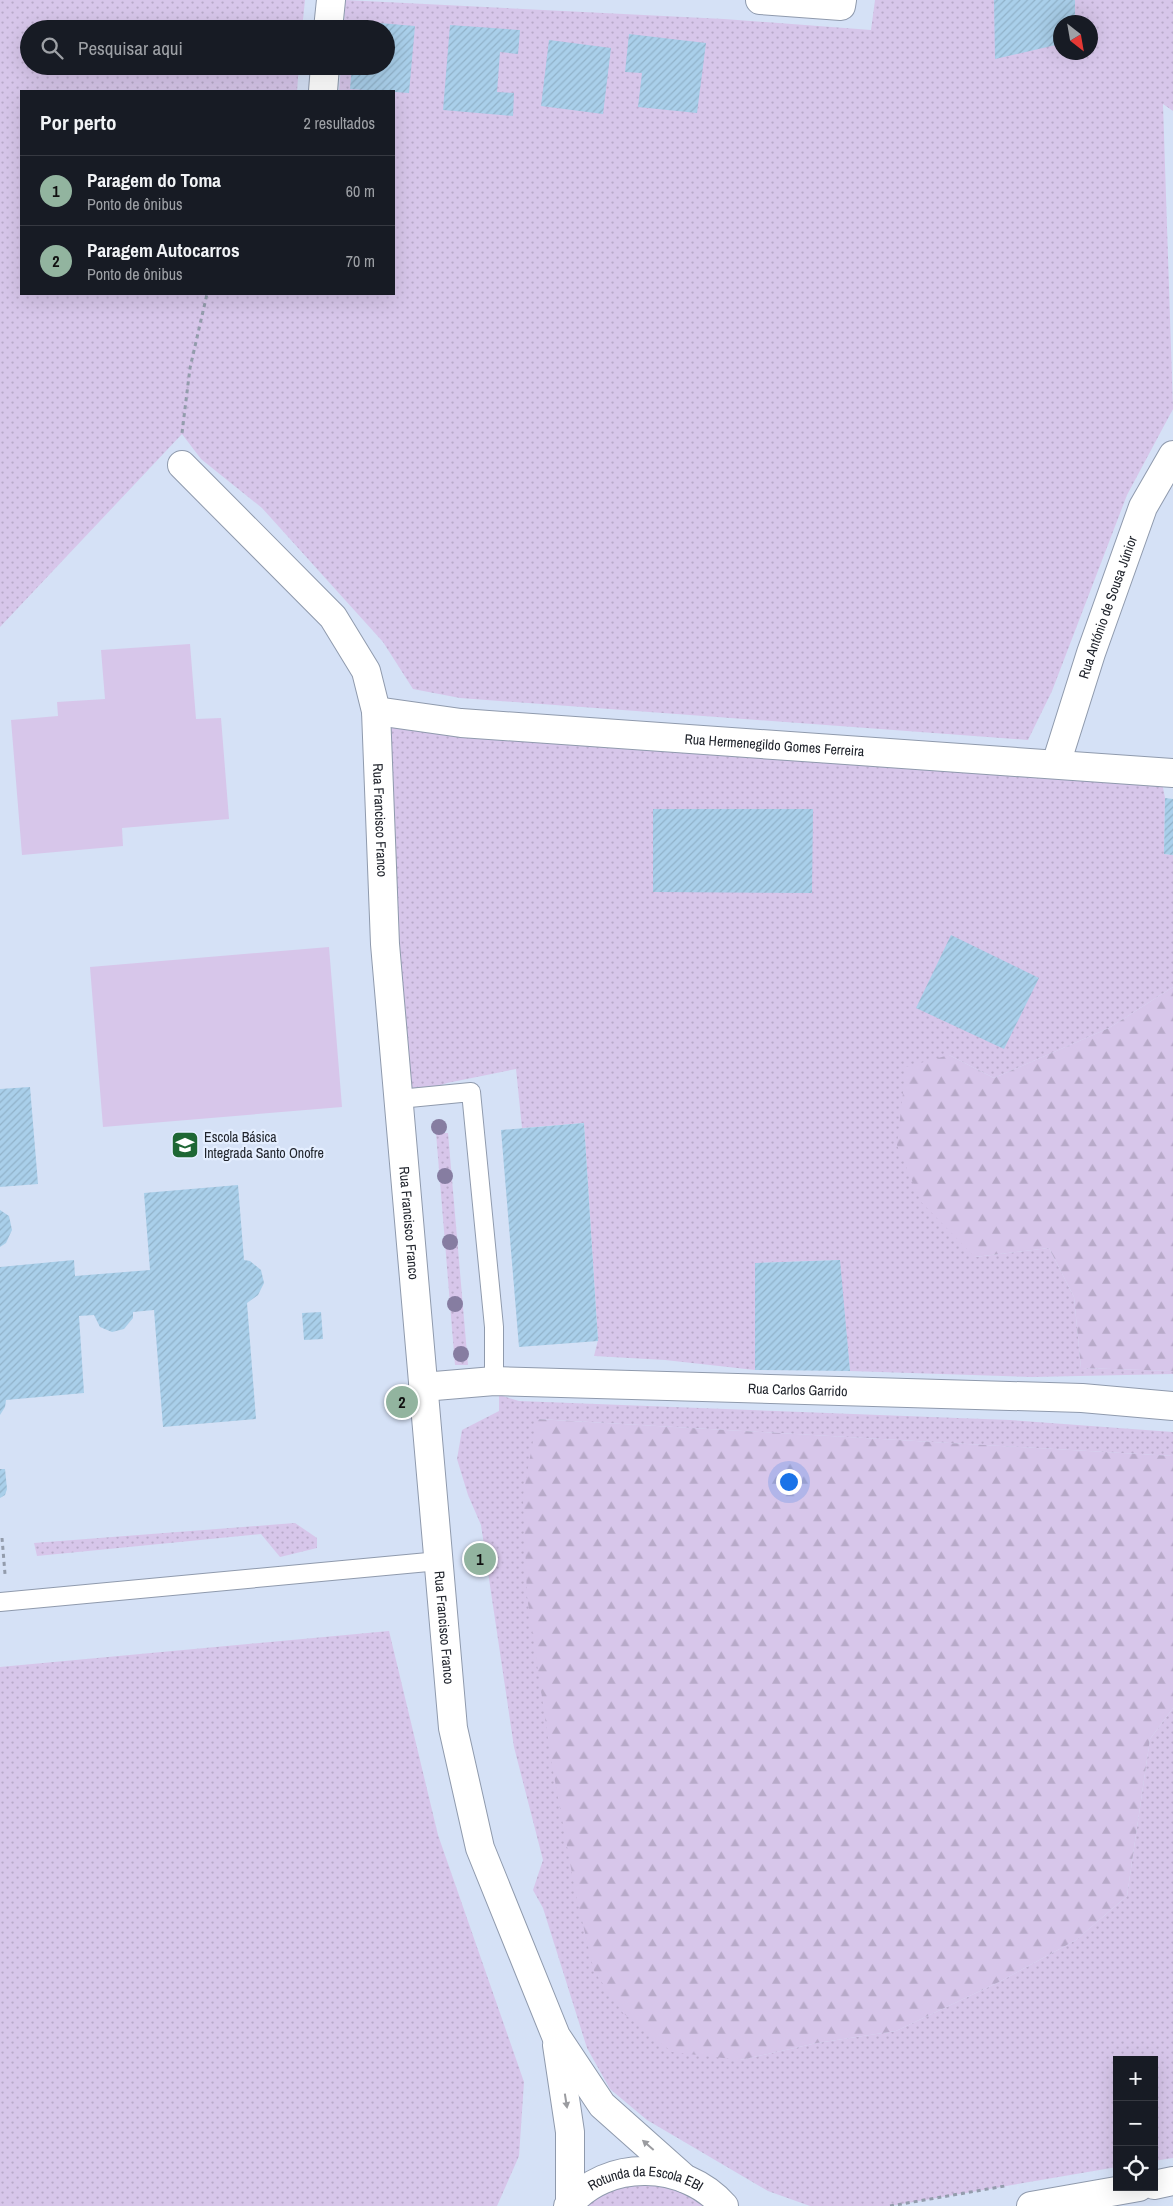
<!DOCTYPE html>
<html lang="pt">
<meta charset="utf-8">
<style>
:root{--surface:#171b24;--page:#20242c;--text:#f1f3f6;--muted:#9ea1a6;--line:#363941;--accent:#92b49f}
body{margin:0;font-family:"Archivo Narrow",sans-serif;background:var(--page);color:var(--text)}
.controls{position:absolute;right:15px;bottom:15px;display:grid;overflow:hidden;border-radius:0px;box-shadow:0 5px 20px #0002}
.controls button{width:45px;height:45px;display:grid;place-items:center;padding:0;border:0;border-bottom:1px solid var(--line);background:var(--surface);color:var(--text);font:25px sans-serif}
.compass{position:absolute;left:1053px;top:15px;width:45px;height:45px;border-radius:50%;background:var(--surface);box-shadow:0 5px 20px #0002;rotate:149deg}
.you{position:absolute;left:788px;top:1481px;width:18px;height:18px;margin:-12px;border:4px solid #fff;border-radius:50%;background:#1a73e8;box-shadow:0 0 0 8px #1a73e833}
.badge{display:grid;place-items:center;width:32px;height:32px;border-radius:50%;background:var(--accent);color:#111;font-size:16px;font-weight:700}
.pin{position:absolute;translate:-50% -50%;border:2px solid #fff;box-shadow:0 1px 5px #0006}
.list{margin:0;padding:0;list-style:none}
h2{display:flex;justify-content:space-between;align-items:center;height:65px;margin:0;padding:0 20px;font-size:21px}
h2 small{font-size:16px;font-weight:400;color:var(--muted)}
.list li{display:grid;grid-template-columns:32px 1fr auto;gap:15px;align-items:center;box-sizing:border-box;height:70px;padding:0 20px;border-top:1px solid var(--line)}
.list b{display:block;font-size:19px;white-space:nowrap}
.list p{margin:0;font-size:16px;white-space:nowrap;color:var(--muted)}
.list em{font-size:16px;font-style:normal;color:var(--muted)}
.icon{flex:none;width:28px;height:28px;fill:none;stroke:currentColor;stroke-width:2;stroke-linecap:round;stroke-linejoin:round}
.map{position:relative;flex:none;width:1173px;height:2206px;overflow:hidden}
.search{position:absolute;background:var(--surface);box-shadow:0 5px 20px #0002;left:20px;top:20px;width:375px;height:55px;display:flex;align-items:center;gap:12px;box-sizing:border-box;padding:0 18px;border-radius:28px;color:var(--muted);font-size:19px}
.panel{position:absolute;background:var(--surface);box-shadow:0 5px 20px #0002;left:20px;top:90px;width:375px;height:205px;border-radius:0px}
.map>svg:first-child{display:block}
</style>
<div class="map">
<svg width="1173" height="2206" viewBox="0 0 1173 2206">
<defs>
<pattern id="grass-dots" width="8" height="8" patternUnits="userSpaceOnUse" patternTransform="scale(1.25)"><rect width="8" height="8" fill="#d7c6ea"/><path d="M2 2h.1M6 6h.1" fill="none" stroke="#b8aac9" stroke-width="1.8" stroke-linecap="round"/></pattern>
<pattern id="forest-firs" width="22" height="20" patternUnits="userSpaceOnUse" patternTransform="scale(1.25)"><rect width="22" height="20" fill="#d7c6ea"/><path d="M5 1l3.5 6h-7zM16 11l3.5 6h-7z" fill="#b8aac9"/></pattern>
<pattern id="building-hatch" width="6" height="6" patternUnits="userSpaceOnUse" patternTransform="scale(1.25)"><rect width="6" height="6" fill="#a9cfea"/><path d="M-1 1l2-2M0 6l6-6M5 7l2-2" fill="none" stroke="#91b2c9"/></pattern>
</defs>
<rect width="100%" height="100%" fill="#d5e1f6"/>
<!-- grass -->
<g fill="url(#grass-dots)" fill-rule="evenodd">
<path d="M 0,0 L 305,0 L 302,29 L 29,29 L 29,66 L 299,66 L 297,91 L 21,91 L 21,294 L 394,294 L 394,91 L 339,91 L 341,66 L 386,66 L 386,29 L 344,29 L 345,0 L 724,19 L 871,30 L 875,0 L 1173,0 L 1173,111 L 1163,104 L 1173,409 L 1127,495 L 1052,691 L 1028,740 L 460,698 L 413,689 L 383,642 L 262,508 L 201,459 L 182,434 L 0,627 ZM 1060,22 L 1090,22 L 1090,52 L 1060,52 Z"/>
<polygon points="376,711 1160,772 1165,798 1164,854 1173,855 1173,987 1109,1028 994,1078 949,1055 975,1257 1049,1248 1074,1297 1081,1368 1173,1371 1173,1374 1032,1377 850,1371 839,1260 755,1263 755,1370 665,1360 594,1356 598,1340 584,1123 522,1128 516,1069 447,1083 399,1099"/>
<polygon points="436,1133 448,1133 468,1365 455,1365"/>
<polygon points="499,1395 519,1401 1010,1420 1173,1432 1173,1456 538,1419 740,2060 817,2043 896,2031 999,1982 1076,1940 1127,1896 1150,1739 1173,1708 1173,2158 1154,2161 1154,2060 1117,2060 1117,2167 890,2206 810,2206 768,2191 647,2120 610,2089 587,2048 543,1908 533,1890 543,1860 514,1747 481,1525 468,1495 457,1459 462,1430 499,1411"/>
<polygon points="295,1523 317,1538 317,1548 280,1557 261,1534 37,1556 34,1543"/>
<polygon points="389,1631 438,1835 524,2082 519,2156 497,2206 0,2206 0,1667"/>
<polygon points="623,2173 724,2206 568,2206"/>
</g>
<!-- forest -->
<g fill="url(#forest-firs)">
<polygon points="1173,987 1173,1371 1081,1368 1074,1297 1049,1248 975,1257 921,1202 897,1145 906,1067 949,1055 994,1078 1109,1028"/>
<polygon points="537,1419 1173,1456 1173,1708 1150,1739 1127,1896 1076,1940 999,1982 896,2031 817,2043 740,2060 672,2052 623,2013 594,1971 576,1895 552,1765 527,1596 523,1496"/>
</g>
<!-- park -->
<g fill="#d7c6ea">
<polygon points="190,644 196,719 221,718 229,819 122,828 123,846 22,855 11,720 58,716 57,702 105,699 101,650"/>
<polygon points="329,947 342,1107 103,1127 90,967"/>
</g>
<!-- building -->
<g fill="url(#building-hatch)">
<polygon points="994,0 1075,0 1075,22 1060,22 1060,44 995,59"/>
<polygon points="356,21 415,26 409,93 350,89 352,66 386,66 386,29 355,29"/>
<polygon points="450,25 520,30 518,54 500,52 497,92 514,93 513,116 443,110"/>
<polygon points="629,34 706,43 697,113 638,107 642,73 625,72"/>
<polygon points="549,40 611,48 603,114 541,106"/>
<polygon points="1165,798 1173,799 1173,855 1164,854"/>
<polygon points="653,809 813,809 812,893 653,892"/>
<polygon points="951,935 1039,978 1004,1049 916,1008"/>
<polygon points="30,1087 38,1184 0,1187 0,1089"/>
<polygon points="584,1123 598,1341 519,1347 501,1130"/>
<polygon points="238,1185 244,1260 250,1261 261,1270 264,1283 258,1295 247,1303 256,1419 163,1427 154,1310 133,1312 133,1318 124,1329 112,1332 100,1327 94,1315 79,1316 84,1393 6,1400 5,1407 0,1415 0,1267 74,1260 75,1276 150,1270 144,1193"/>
<polygon points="0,1210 9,1216 12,1230 6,1243 0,1247"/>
<polygon points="840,1260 850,1371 755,1370 755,1263"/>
<polygon points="321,1312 323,1339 304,1340 302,1313"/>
<polygon points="0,1469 5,1469 7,1489 5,1495 0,1498"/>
</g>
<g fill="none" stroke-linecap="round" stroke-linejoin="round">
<!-- service casing -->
<g stroke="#8f9aad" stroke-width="20">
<g id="service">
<polyline points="399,1099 471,1092 494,1327 494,1381"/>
<polyline points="0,1602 439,1561"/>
</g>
</g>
<!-- minor casing -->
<g stroke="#8f9aad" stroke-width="30">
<g id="minor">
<polyline points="760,0 841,6 842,0"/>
<polyline points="328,29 331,0"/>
<polyline points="323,91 325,66"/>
<path id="s1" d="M 182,465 L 333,617 L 366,671 L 376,711 L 385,944 L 453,1728 L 480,1848 L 556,2036 L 602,2105 L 684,2178"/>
<path id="s2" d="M 376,711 L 461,723 L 1173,773"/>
<path id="s3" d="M 1056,764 L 1091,653 L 1143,507 L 1173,455"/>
<path id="s4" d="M 423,1387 L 494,1381 L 1082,1398 L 1173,1406"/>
<polyline points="557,2045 570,2132 570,2203"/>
</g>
</g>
<!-- secondary casing -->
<g stroke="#8f9aad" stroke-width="30">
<g id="secondary">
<polyline points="1154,2185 1173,2181"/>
<path id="s5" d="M 568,2206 C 606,2158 685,2161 724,2206"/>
<polyline points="1031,2206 1139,2187"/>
</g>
</g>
<!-- path -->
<g stroke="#939cac" stroke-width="3" stroke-dasharray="4 4" stroke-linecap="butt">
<polyline points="182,433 190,368 207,294"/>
<polyline points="2,1538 5,1574"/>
<polyline points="890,2206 1005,2186"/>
</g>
<!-- service -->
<use href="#service" stroke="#fff" stroke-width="18"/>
<!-- minor -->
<use href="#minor" stroke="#fff" stroke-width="28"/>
<!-- secondary -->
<use href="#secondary" stroke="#fff" stroke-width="28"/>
</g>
<!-- trees -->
<g fill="#867da1">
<circle cx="439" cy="1127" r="8"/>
<circle cx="445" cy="1176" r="8"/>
<circle cx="450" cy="1242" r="8"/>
<circle cx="455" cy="1304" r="8"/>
<circle cx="461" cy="1354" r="8"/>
</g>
<!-- one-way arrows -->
<defs><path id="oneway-solid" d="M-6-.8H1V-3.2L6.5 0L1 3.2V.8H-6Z" transform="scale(1.25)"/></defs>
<g fill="#9b9ca0">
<use href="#oneway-solid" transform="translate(566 2101) rotate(81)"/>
<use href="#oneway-solid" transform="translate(648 2145) rotate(-139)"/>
</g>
<!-- icons -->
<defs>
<g id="school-square" transform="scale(1.4375)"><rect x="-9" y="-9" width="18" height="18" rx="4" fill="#1e6734" stroke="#e4eeff"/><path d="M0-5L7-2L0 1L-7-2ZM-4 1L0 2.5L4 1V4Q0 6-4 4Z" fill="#fff"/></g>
</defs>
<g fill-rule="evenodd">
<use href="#school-square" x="185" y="1145"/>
</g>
<g text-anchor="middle" stroke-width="4.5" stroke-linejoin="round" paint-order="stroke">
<!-- street labels -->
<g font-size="14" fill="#20242c" stroke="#e4eeff">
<text dy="5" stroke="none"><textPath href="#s3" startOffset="165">Rua António de Sousa Júnior</textPath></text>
<text dy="5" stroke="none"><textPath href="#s2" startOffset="400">Rua Hermenegildo Gomes Ferreira</textPath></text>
<text dy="5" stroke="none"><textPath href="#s1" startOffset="428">Rua Francisco Franco</textPath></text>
<text dy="5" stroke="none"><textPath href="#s1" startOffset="832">Rua Francisco Franco</textPath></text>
<text dy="5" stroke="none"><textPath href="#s4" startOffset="375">Rua Carlos Garrido</textPath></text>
<text dy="5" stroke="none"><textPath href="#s1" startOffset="1238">Rua Francisco Franco</textPath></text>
<text dy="5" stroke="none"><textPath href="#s5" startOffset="88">Rotunda da Escola EBI</textPath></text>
</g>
<!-- poi labels -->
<g font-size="14" fill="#20242c" stroke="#e4eeff" text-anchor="start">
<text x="204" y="1142">Escola Básica<tspan x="204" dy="16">Integrada Santo Onofre</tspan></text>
</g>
</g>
</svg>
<div class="controls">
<button>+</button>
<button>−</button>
<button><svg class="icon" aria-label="locate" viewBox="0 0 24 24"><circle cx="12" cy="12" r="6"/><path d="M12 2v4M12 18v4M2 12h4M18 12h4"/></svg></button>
</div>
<svg class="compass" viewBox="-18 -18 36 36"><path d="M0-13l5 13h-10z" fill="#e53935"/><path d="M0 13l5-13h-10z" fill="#9ea1a6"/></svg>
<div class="you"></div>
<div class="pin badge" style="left:480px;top:1559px">1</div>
<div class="pin badge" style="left:402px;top:1402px">2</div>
<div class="search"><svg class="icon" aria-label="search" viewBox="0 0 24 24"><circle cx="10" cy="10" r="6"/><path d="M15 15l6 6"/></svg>Pesquisar aqui</div>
<section class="panel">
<h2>Por perto<small>2 resultados</small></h2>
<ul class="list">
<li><span class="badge">1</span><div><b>Paragem do Toma</b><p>Ponto de ônibus</p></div><em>60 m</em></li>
<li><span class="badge">2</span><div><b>Paragem Autocarros</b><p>Ponto de ônibus</p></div><em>70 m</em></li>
</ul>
</section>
</div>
